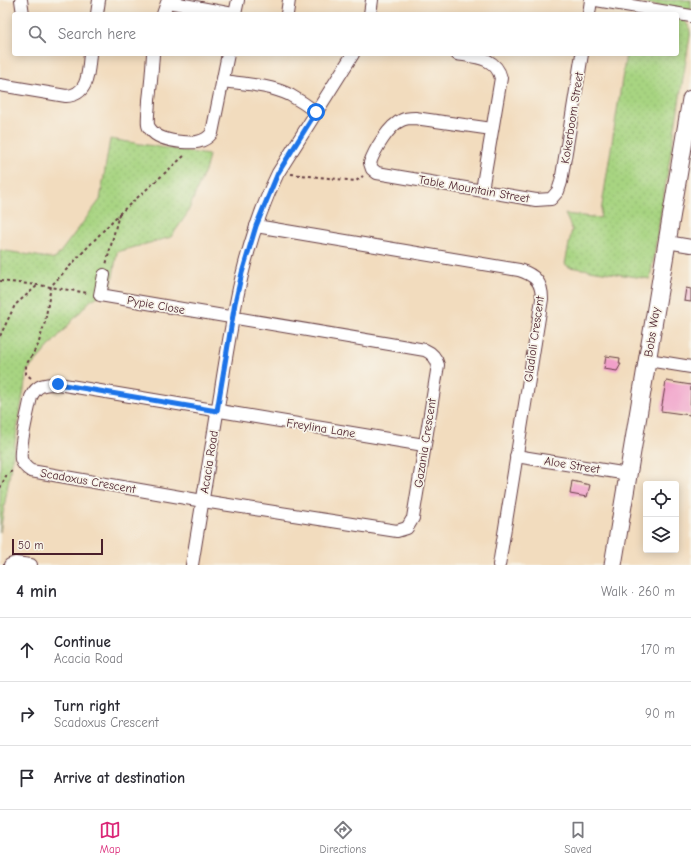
<!DOCTYPE html>
<meta charset="utf-8">
<style>
:root{--surface:#fff;--page:#f2f2f3;--text:#2b2b33;--muted:#7c7c81;--line:#e1e1e2;--accent:#db2777}
body{margin:0;font-family:"Comic Neue",sans-serif;background:var(--page);color:var(--text)}
.controls{position:absolute;right:12px;bottom:12px;display:grid;overflow:hidden;border-radius:4px;box-shadow:0 2px 10px #0003}
.controls button{width:36px;height:36px;display:grid;place-items:center;padding:0;border:0;border-bottom:1px solid var(--line);background:var(--surface);color:var(--text);font:20px sans-serif}
.scale{position:absolute;left:12px;bottom:10px;width:91px;box-sizing:border-box;padding-left:4px;border:2px solid #4a1f2b;border-top:0;font-size:11px;line-height:14px;white-space:nowrap;color:#4a1f2b;-webkit-text-stroke:3px #f7f3e8;paint-order:stroke}
.stop{position:absolute;width:12px;height:12px;margin:-9px;border:3px solid #1a73e8;border-radius:50%;background:#fff}
.stop.end{background:#1a73e8;border-color:#fff;box-shadow:0 1px 4px #0008}
.list{margin:0;padding:0;list-style:none}
h2{display:flex;justify-content:space-between;align-items:center;height:52px;margin:0;padding:0 16px;font-size:17px}
h2 small{font-size:13px;font-weight:400;color:var(--muted)}
.list li{display:grid;grid-template-columns:26px 1fr auto;gap:12px;align-items:center;box-sizing:border-box;height:64px;padding:0 16px;border-top:1px solid var(--line)}
.list b{display:block;font-size:15px;white-space:nowrap}
.list p{margin:0;font-size:13px;white-space:nowrap;color:var(--muted)}
.list em{font-size:13px;font-style:normal;color:var(--muted)}
.icon{flex:none;width:22px;height:22px;fill:none;stroke:currentColor;stroke-width:2;stroke-linecap:round;stroke-linejoin:round}
.map{position:relative;flex:none;width:691px;height:565px;overflow:hidden}
.search{position:absolute;background:var(--surface);box-shadow:0 2px 10px #0003;left:12px;right:12px;top:12px;height:44px;display:flex;align-items:center;gap:10px;box-sizing:border-box;padding:0 14px;border-radius:4px;color:var(--muted);font-size:15px}
.sheet{height:244px;background:var(--surface)}
nav{display:flex;justify-content:space-around;align-items:center;box-sizing:border-box;height:56px;border-top:1px solid var(--line);background:var(--surface);font-size:11px;color:var(--muted)}
nav a{display:grid;justify-items:center;gap:2px}
nav .on{color:var(--accent)}
.map>svg:first-child{display:block}
</style>
<div class="map">
<svg width="691" height="565" viewBox="0 0 691 565">
<defs>
<pattern id="grass-dots" width="8" height="8" patternUnits="userSpaceOnUse"><rect width="8" height="8" fill="#a7d481"/><path d="M2 2h.1M6 6h.1" fill="none" stroke="#91b670" stroke-width="1.8" stroke-linecap="round"/></pattern>
</defs>
<rect width="100%" height="100%" fill="#f7f3e8"/>
<filter id="ink" filterUnits="userSpaceOnUse"><feTurbulence type="fractalNoise" baseFrequency=".025" numOctaves="2"/><feDisplacementMap in="SourceGraphic" scale="8" xChannelSelector="R" yChannelSelector="G"/><feConvolveMatrix kernelMatrix="1 2 1 2 8 2 1 2 1" color-interpolation-filters="sRGB"/></filter>
<filter id="wash" filterUnits="userSpaceOnUse"><feTurbulence type="fractalNoise" baseFrequency=".012" numOctaves="4" result="noise"/><feDisplacementMap in="SourceGraphic" scale="16" xChannelSelector="R" yChannelSelector="G"/><feGaussianBlur stdDeviation="0.9" result="paint"/><feColorMatrix in="noise" values="0 0 0 0 0 0 0 0 0 0 0 0 0 0 0 0 0 1.4 0 .05"/><feComposite in="paint" operator="in"/></filter>
<g filter="url(#wash)">
<rect width="100%" height="100%" fill="#f2dcbe"/>
<!-- grass -->
<g fill="url(#grass-dots)" stroke="#787a56">
<polygon points="635,0 691,0 691,9 687,10 635,2"/>
<path d="M 677,18 C 686,20 691,27 690,36 L 650,279 L 569,267 L 565,264 L 572,229 L 565,214 L 600,218 L 626,54 L 677,54 Z"/>
<polygon points="110,139 209,155 206,168 187,214 171,237 117,252 111,288 90,301 27,371 0,532 0,250 55,259 100,200"/>
</g>
<g id="blocks">
<!-- building -->
<g fill="#f1a0ca">
<polygon points="686,288 691,289 691,302 684,301"/>
<polygon points="606,356 620,358 619,364 621,364 617,371 604,369"/>
<polygon points="666,381 691,385 690,415 661,411"/>
<polygon points="572,481 590,485 587,497 570,494"/>
</g>
</g>
</g>
<g filter="url(#ink)">
<use href="#blocks" fill-opacity="0" stroke="#633b41" stroke-width="1"/>
<g fill="none" stroke-linecap="round" stroke-linejoin="round">
<!-- street casing -->
<g stroke="#633b41" stroke-width="14">
<g id="street">
<polyline points="21,0 23,14"/>
<polyline points="596,0 691,16"/>
<polyline points="168,2 233,14"/>
<polyline points="97,14 99,0"/>
<polyline points="163,14 168,0"/>
<polyline points="235,14 238,0"/>
<polyline points="287,14 289,0"/>
<polyline points="370,14 372,0"/>
<polyline points="589,14 591,0"/>
<path d="M 153,54 C 152,69 151,85 149,100 C 149,108 147,117 148,125 C 148,126 150,129 151,130 C 157,138 172,141 182,142 C 194,143 204,143 212,133 L 228,54"/>
<path d="M 457,54 C 475,57 496,57 501,78 L 482,190"/>
<path d="M 223,81 C 245,84 270,85 290,95 C 299,100 308,106 316,112"/>
<path d="M 0,85 L 66,96 C 89,95 88,72 90,54"/>
<path d="M 492,129 L 415,118 C 411,118 406,118 402,120 C 389,125 374,151 370,163 L 372,169 L 377,173 L 536,200 L 551,199 L 558,191 L 561,182 L 582,54"/>
<path d="M 256,226 L 519,270 C 535,275 542,282 542,299 L 499,565"/>
<polyline points="667,242 691,246"/>
<path d="M 104,275 L 100,295 L 425,350 C 432,353 436,357 438,365 L 413,518 L 407,528 L 397,531 L 203,501 L 31,471 C 26,468 23,465 21,459 C 19,446 28,412 31,397 C 37,384 45,384 58,384 L 424,445"/>
<polyline points="648,360 691,367"/>
<polyline points="516,456 628,474"/>
<polyline points="10,565 15,563 31,565"/>
<path d="M 192,565 C 202,506 211,447 221,389 C 233,313 244,242 278,173 L 353,54"/>
</g>
</g>
<!-- secondary casing -->
<g stroke="#633b41" stroke-width="19">
<polyline id="secondary" points="613,565 691,99"/>
</g>
<!-- path -->
<g stroke="#633b41" stroke-width="2" stroke-dasharray="3 3" stroke-linecap="butt">
<polyline points="291,174 356,181 363,176"/>
<polyline points="119,214 184,156"/>
<polyline points="0,281 38,285 88,293"/>
<polyline points="0,336 15,305 38,285"/>
<polyline points="31,378 26,374 26,365 38,345 45,322 51,286 119,214 106,265"/>
<polyline points="0,488 6,476 13,470"/>
</g>
<!-- street -->
<use href="#street" stroke="#fff" stroke-width="12"/>
<!-- secondary -->
<use href="#secondary" stroke="#fff" stroke-width="17"/>
</g>
</g>
<g fill="none" stroke-linecap="round" stroke-linejoin="round" filter="url(#ink)">
<!-- route -->
<polyline stroke="#1a73e8" stroke-width="5" points="58,384 217,411 235,303 242,273 256,226 278,173 316,112"/>
</g>
<g text-anchor="middle" stroke-width="3.5" stroke-linejoin="round" paint-order="stroke">
<!-- street labels -->
<g font-size="12" fill="#4a1f2b" stroke="#f7f3e8">
<text transform="translate(572 118) rotate(-81)" y="4">Kokerboom Street</text>
<text transform="translate(474 189) rotate(10)" y="4">Table Mountain Street</text>
<text transform="translate(156 305) rotate(10)" y="4">Pypie Close</text>
<text transform="translate(652 332) rotate(-81)" y="4">Bobs Way</text>
<text transform="translate(534 339) rotate(-82)" y="4">Gladioli Crescent</text>
<text transform="translate(321 428) rotate(9)" y="4">Freylina Lane</text>
<text transform="translate(425 443) rotate(-81)" y="4">Gazania Crescent</text>
<text transform="translate(209 462) rotate(-81)" y="4">Acacia Road</text>
<text transform="translate(572 465) rotate(9)" y="4">Aloe Street</text>
<text transform="translate(88 481) rotate(10)" y="4">Scadoxus Crescent</text>
</g>
</g>
</svg>
<div class="controls">
<button><svg class="icon" aria-label="locate" viewBox="0 0 24 24"><circle cx="12" cy="12" r="6"/><path d="M12 2v4M12 18v4M2 12h4M18 12h4"/></svg></button>
<button><svg class="icon" aria-label="layers" viewBox="0 0 24 24"><path d="M12 4l9 5-9 5-9-5zM3 14l9 5 9-5"/></svg></button>
</div>
<div class="scale">50 m</div>
<div class="stop" style="left:316px;top:112px"></div>
<div class="stop end" style="left:58px;top:384px"></div>
<div class="search"><svg class="icon" aria-label="search" viewBox="0 0 24 24"><circle cx="10" cy="10" r="6"/><path d="M15 15l6 6"/></svg>Search here</div>
</div>
<section class="sheet">
<h2>4 min<small>Walk · 260 m</small></h2>
<ul class="list">
<li><svg class="icon" aria-label="ahead" viewBox="0 0 24 24"><path d="M12 20V5M6 11l6-6 6 6"/></svg><div><b>Continue</b><p>Acacia Road</p></div><em>170 m</em></li>
<li><svg class="icon" aria-label="right" viewBox="0 0 24 24"><path d="M7 20v-9h11M14 6l5 5-5 5"/></svg><div><b>Turn right</b><p>Scadoxus Crescent</p></div><em>90 m</em></li>
<li><svg class="icon" aria-label="arrive" viewBox="0 0 24 24"><path d="M6 21V4h12l-3 4 3 4H6"/></svg><div><b>Arrive at destination</b></div></li>
</ul>
</section>
<nav>
<a class="on"><svg class="icon" aria-label="map" viewBox="0 0 24 24"><path d="M3 6l6-2 6 2 6-2v14l-6 2-6-2-6 2zM9 4v14M15 6v14"/></svg>Map</a>
<a><svg class="icon" aria-label="directions" viewBox="0 0 24 24"><path d="M12 3l9 9-9 9-9-9zM9 14v-3h6M13 9l2 2-2 2"/></svg>Directions</a>
<a><svg class="icon" aria-label="saved" viewBox="0 0 24 24"><path d="M7 4h10v16l-5-4-5 4z"/></svg>Saved</a>
</nav>
